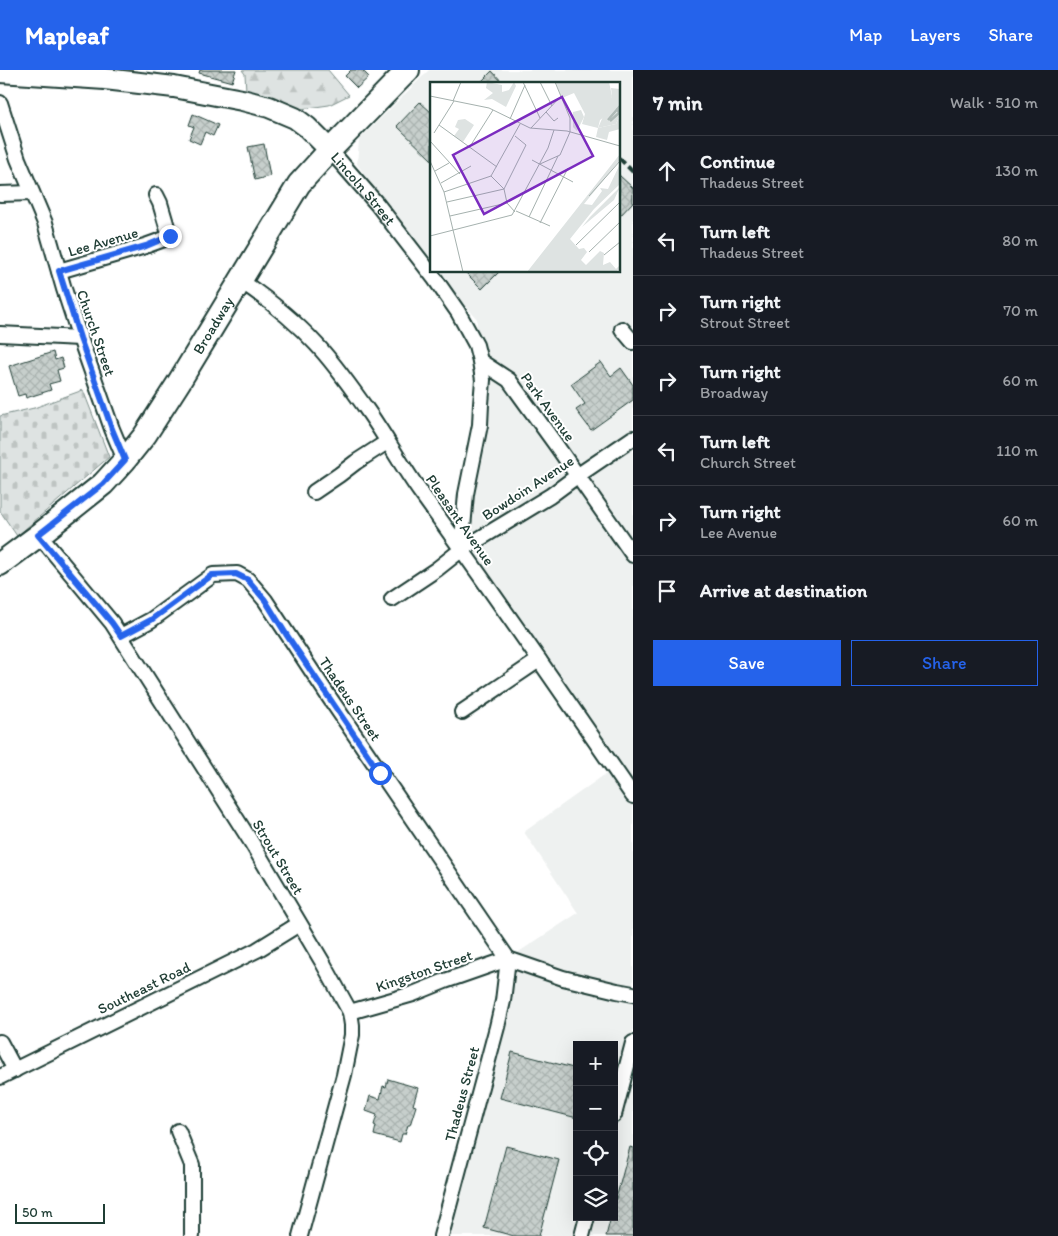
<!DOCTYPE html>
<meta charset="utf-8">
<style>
:root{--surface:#171b24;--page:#242831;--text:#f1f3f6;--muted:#9ea1a6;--line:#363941;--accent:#2563eb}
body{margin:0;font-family:Itim,sans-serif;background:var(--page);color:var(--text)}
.controls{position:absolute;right:15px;bottom:15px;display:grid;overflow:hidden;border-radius:0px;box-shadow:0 5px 20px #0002}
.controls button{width:45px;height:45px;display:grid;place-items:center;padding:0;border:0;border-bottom:1px solid var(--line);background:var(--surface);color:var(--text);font:25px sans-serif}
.scale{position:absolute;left:15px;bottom:12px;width:90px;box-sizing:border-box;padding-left:5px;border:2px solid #1f3d34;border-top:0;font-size:14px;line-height:18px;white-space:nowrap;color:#1f3d34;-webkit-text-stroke:4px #fff;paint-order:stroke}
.stop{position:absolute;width:15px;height:15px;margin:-11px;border:4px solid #2563eb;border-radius:50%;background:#fff}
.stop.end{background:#2563eb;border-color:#fff;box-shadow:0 1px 5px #0008}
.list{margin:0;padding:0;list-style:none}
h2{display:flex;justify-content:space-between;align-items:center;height:65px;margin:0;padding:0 20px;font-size:21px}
h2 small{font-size:16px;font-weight:400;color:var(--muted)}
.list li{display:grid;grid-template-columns:32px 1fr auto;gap:15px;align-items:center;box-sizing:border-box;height:70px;padding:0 20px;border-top:1px solid var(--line)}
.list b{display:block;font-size:19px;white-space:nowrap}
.list p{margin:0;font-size:16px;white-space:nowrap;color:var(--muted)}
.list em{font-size:16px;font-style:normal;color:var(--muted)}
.actions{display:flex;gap:10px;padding:15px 20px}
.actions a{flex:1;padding:11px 0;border:1px solid var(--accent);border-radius:0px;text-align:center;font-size:18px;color:var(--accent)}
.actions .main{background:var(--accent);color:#fff}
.icon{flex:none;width:28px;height:28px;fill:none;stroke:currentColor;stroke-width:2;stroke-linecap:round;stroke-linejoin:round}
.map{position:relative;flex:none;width:633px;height:1166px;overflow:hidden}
header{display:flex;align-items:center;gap:30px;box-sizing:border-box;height:70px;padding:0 25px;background:var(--accent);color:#fff}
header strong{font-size:24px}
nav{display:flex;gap:28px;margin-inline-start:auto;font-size:18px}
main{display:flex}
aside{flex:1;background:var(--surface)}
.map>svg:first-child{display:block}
</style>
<header>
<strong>Mapleaf</strong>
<nav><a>Map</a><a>Layers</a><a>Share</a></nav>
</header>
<main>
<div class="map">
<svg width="633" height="1166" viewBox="0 0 633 1166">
<defs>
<pattern id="forest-firs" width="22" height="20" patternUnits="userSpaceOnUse" patternTransform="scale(1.25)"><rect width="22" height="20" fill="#dee3e2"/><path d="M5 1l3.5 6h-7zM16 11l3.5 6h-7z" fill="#bec4c2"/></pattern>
<pattern id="cemetery-stones" width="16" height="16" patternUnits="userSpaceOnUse" patternTransform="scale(1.25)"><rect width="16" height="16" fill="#dee3e2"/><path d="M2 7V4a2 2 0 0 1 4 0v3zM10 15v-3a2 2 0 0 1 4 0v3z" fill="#bec4c2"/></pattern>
<pattern id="building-cross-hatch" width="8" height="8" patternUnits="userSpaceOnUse" patternTransform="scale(1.25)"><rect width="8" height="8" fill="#c7cfcc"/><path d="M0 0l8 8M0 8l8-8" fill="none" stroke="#aab3b0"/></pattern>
</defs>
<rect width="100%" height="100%" fill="#fff"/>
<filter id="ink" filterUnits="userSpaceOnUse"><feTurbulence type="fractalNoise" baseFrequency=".02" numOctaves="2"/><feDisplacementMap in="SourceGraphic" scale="10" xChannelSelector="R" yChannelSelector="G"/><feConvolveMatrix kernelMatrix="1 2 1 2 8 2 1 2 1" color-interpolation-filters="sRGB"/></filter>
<g filter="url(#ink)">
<!-- built -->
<path fill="#eef1f0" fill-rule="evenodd" d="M 429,0 L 633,0 L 633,1166 L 432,1166 L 508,889 L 578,843 L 524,762 L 614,698 L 461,480 L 480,355 L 476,275 L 477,249 L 435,201 L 619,201 L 619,14 L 432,14 L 432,197 L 421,185 L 357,94 L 359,70 ZM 577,975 L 614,975 L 614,1147 L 577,1147 Z"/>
<!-- forest -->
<polygon fill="url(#forest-firs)" stroke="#7e908b" points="242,0 328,0 349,25 329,35 301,39 246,21 245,4"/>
<!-- cemetery -->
<polygon fill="url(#cemetery-stones)" stroke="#7e908b" points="83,320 109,387 17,466 0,441 0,346 34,338"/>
<!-- building -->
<g fill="url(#building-cross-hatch)" stroke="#1f3d34">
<polygon points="200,0 236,0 232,12 199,3"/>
<polygon points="351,0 362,0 369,7 357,18 345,6"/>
<polygon points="492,1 504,14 479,14"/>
<polygon points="420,32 432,43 432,90 397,56"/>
<polygon points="193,44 218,55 213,66 205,62 200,74 189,69 194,57 189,55"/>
<polygon points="264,74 270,106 255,110 248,77"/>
<polygon points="619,105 633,118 633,132 619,147"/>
<polygon points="464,201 500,201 482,219"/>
<polygon points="53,282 55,290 61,288 64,298 57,300 60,311 49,314 51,320 26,328 25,324 18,326 9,296"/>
<polygon points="601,292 611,306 621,298 633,315 633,330 591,360 576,340 585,334 571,314"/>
<polygon points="512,982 577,999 577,1048 500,1028"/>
<polygon points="388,1009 418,1018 413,1035 416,1036 410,1055 408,1055 405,1064 402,1064 400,1072 374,1065 376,1056 374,1055 377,1045 366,1041 370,1026 380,1029 383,1016 386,1017"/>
<polygon points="506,1076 559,1090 539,1166 514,1166 484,1158"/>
<polygon points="630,1077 633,1078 633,1166 606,1166 611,1147 614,1147 614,1136"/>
</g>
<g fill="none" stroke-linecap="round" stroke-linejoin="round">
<!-- street casing -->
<g stroke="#1f3d34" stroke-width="18">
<g id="street">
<polyline points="0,33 18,89 45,153 64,219 80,268 112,359 125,390"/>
<path id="s1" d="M 330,80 L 377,134 L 435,209 L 458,242 L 476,275 L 480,291 L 483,310 L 481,334 L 480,355 L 466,424 L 461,480"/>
<polyline points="0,124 32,123"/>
<polyline points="59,201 145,176 170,167 160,133 156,125"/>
<path d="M 241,211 C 269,230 294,250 316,274 C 334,293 350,316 365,337 C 385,365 401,395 421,423 C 493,522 563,624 633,726"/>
<polyline points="622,259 633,272"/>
<polyline points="0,264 80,268"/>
<polyline points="480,291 509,310 556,375 633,485"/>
<polyline points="314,422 339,405 356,392 387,372"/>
<polyline points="39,465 112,553 250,770 323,893 350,942 352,955 352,965 344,1005 300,1166"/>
<polyline points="392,529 437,499 461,480 550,426 577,406 633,368"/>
<polyline points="121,566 151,550 213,505 237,504 248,510 265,530 329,627 508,889 503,931 497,957 441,1166"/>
<polyline points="462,642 539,590"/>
<polyline points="350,942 413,924 445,911 508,889 563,908 617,921 633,924"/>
<polyline points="0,972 15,1000"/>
<polyline points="0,1007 257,880 299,854"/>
<polyline points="614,1045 633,973"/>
<polyline points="178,1061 192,1095 192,1166"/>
<polyline points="582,1166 587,1147"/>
</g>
</g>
<!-- secondary casing -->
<g stroke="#1f3d34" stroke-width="24">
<polyline id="secondary" points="0,2 105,9 174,17 242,30 269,37 295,48 307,57 330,80"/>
</g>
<!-- primary casing -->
<g stroke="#1f3d34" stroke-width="26">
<g id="primary">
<path id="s2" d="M 0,494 L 39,465 L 103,414 L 125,390 L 145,365 L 179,312 L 299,114 L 330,80 L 408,0"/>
</g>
</g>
<!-- street -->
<use href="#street" stroke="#fff" stroke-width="14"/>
<!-- secondary -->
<use href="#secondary" stroke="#fff" stroke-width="20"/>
<!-- primary -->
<use href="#primary" stroke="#fff" stroke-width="22"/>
<!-- rail -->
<polyline stroke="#1f3d34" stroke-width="4" stroke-dasharray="8 4" stroke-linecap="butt" points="619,88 633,102"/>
</g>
</g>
<g fill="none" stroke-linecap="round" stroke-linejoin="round" filter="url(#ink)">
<!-- route -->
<polyline stroke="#2563eb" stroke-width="6" points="170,166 146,176 59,201 80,268 112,359 125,390 103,414 38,465 112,553 121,566 151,550 212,505 236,504 248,510 265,530 286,564 380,703"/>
</g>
<g text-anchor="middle" stroke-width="4" stroke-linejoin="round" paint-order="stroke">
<!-- street labels -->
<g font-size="15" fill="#1f3d34" stroke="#fff">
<text dy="5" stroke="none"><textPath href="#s1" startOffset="51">Lincoln Street</textPath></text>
<text transform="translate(103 172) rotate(-16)" y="5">Lee Avenue</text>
<text dy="5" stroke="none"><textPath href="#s2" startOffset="324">Broadway</textPath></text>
<text transform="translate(96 263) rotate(71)" y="5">Church Street</text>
<text transform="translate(548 337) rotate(54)" y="5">Park Avenue</text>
<text transform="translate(528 418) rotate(-33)" y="5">Bowdoin Avenue</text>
<text transform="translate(460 450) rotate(55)" y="5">Pleasant Avenue</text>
<text transform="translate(350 629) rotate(56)" y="5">Thadeus Street</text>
<text transform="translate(278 787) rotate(59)" y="5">Strout Street</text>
<text transform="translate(424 901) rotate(-19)" y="5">Kingston Street</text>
<text transform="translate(144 918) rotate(-26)" y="5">Southeast Road</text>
<text transform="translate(462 1024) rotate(-75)" y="5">Thadeus Street</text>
</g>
</g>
<!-- overview -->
<g transform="translate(430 12)">
<rect width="190" height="190" fill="#fff"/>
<path d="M 57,0 L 72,3 L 72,10 L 79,8 L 84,0 L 86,4 L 76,25 L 62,17 L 54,18 L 63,11 L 56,6 ZM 151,28 L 154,35 L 147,49 L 143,45 L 143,30 ZM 190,33 L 190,47 L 179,50 L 177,58 L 166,55 L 168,46 L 186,42 ZM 190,72 L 190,78 L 154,122 L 162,123 L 172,109 L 170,106 L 178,107 L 190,82 L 190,102 L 164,127 L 140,157 L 149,167 L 154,166 L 157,170 L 151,178 L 156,183 L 170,169 L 174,171 L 173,183 L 180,180 L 186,187 L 190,183 L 190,187 L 185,190 L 97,190 ZM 190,105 L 184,118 L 152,145 L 160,135 Z" fill="#dee3e2"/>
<path d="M 181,6 L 190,7 L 190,33 L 186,42 L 168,46 L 182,14 Z" fill="#dee3e2"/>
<path d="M 125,0 L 179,0 L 182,14 L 178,32 L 170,38 L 168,46 L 152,42 L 155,32 L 144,11 L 132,16 Z" fill="#dee3e2"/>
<path d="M 35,37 L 44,43 L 33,60 L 24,54 L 29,47 L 25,45 L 28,38 Z" fill="#dee3e2"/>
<path fill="none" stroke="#afbab7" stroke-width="2.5" d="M 178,38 L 190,24M 180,39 L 189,31 L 187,26"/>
<path fill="none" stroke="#a5b1ae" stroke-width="1" d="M 93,0 L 110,36M 110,0 L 122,24M 125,0 L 140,36 L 140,50M 0,14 L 59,26 L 100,46 L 137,49 L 190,64M 23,19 L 31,0M 116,30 L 124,39 L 128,36M 80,37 L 95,3M 9,43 L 67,85M 101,46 L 131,14M 4,51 L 24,19M 0,59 L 30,92M 39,66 L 63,28M 102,78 L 143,100M 0,79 L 14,110 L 33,190M 110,82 L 130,73 L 140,50M 5,89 L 19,81M 61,94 L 74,107 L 77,121 L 85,130M 11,101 L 41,84M 14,110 L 61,94 L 90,42M 159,114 L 190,79M 17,120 L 74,107 L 96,63 L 85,54M 86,129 L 120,144M 20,134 L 77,121M 99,135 L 128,74M 110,141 L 138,86M 0,154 L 82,133 L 118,66 L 124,48M 146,163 L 190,120M 159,170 L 190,140M 174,173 L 190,160"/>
<path fill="#7b2cbf" fill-opacity="0.15" stroke="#7b2cbf" stroke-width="2.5" d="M 132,15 L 163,74 L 54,132 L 23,73 Z"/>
<rect width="190" height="190" fill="none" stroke="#1f3d34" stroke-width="2.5"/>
</g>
</svg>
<div class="controls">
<button>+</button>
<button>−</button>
<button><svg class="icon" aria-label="locate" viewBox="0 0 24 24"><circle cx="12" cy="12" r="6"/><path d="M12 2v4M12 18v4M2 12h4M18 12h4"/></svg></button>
<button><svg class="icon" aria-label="layers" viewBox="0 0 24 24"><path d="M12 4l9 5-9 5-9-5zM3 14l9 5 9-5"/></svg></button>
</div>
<div class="scale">50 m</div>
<div class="stop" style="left:380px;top:703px"></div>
<div class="stop end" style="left:170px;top:166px"></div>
</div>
<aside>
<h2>7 min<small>Walk · 510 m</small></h2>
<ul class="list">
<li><svg class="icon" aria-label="ahead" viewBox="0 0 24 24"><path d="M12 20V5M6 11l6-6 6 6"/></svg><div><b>Continue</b><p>Thadeus Street</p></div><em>130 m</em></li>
<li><svg class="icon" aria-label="left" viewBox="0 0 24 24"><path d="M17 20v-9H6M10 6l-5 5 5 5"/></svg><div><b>Turn left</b><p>Thadeus Street</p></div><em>80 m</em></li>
<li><svg class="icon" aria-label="right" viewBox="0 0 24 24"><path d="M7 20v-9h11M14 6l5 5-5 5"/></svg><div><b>Turn right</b><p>Strout Street</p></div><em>70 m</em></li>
<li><svg class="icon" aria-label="right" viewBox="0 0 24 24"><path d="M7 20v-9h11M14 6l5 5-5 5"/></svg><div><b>Turn right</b><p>Broadway</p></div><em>60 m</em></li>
<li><svg class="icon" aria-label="left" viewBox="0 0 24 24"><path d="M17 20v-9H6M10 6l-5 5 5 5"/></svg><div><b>Turn left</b><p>Church Street</p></div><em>110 m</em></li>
<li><svg class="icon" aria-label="right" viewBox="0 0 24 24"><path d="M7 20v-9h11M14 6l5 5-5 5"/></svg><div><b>Turn right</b><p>Lee Avenue</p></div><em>60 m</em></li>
<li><svg class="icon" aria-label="arrive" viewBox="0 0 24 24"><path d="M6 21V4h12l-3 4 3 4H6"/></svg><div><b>Arrive at destination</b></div></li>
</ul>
<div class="actions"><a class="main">Save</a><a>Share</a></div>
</aside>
</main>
